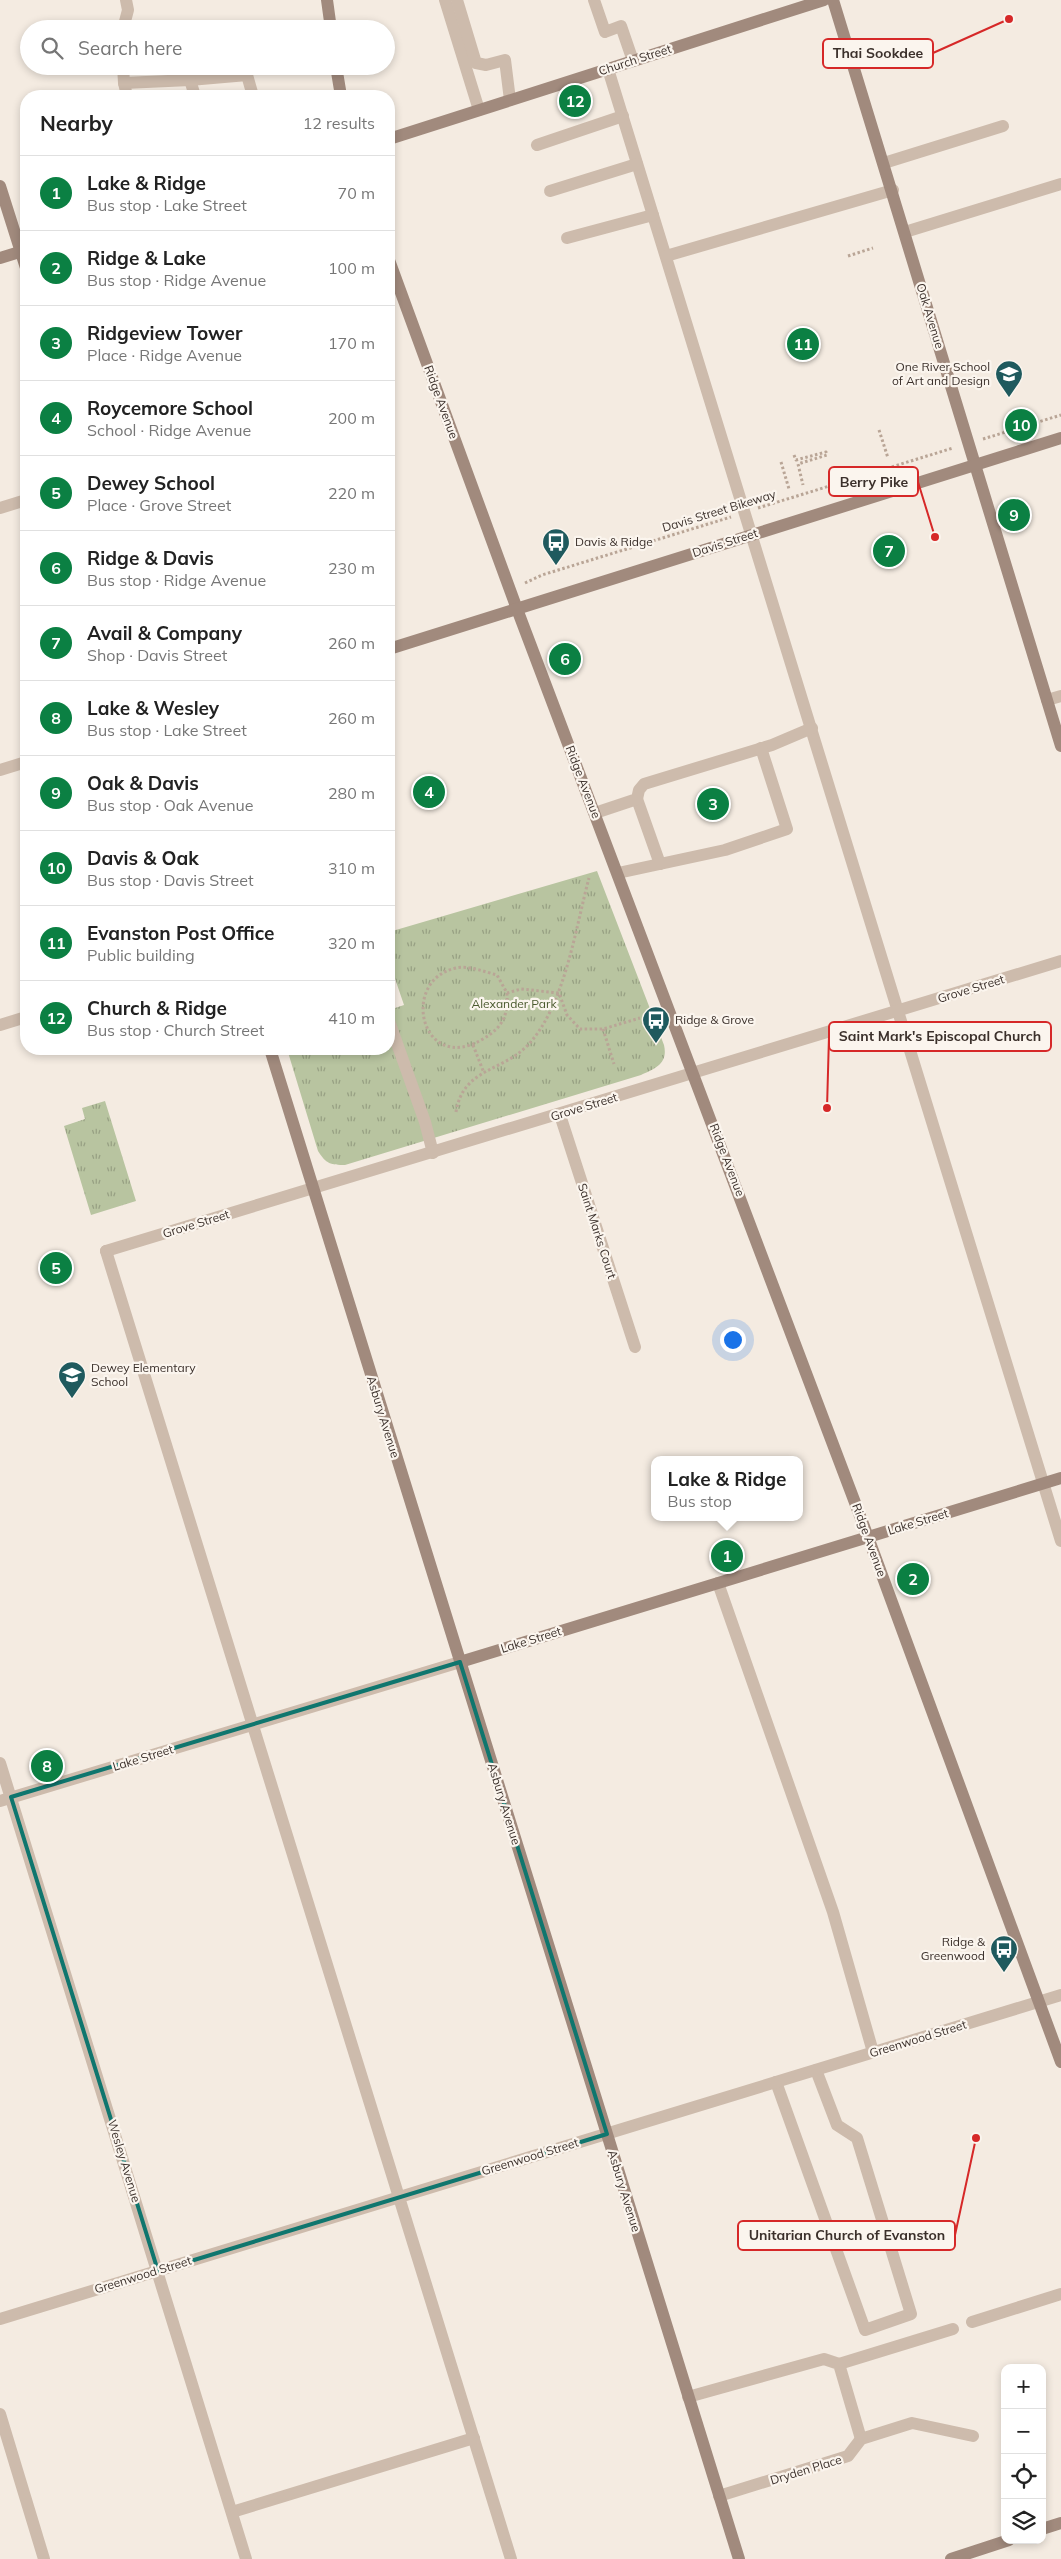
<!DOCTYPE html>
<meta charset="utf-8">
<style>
:root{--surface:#fff;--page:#f2f2f2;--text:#222;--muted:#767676;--line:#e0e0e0;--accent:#0b8043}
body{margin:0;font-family:Mulish,sans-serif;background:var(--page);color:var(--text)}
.controls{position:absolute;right:15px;bottom:15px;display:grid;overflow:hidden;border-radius:10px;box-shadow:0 2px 8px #0003}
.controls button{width:45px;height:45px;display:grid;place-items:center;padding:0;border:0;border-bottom:1px solid var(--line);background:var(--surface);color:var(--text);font:25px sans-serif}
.you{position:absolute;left:732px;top:1339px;width:18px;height:18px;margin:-12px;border:4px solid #fff;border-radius:50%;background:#1a73e8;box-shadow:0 0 0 8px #1a73e833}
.badge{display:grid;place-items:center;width:32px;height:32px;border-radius:50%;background:var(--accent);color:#fff;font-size:16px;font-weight:700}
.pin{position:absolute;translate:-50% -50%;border:2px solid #fff;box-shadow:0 1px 5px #0006}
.popup{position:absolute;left:651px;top:1456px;width:152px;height:65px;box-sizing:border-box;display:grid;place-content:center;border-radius:10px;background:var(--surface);filter:drop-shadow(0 1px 4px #0005);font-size:16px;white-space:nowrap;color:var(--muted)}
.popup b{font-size:19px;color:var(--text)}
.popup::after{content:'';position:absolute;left:50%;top:100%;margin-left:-10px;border:10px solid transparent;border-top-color:var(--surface)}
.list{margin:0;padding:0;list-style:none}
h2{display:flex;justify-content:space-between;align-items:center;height:65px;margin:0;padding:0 20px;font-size:21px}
h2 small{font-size:16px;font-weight:400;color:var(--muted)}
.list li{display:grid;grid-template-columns:32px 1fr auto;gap:15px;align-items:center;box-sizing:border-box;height:75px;padding:0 20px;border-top:1px solid var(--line)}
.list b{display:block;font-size:19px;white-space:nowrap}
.list p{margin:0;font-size:16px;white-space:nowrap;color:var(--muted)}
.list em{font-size:16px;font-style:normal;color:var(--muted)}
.icon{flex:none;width:28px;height:28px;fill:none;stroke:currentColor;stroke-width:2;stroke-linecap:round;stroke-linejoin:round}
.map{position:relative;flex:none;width:1061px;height:2559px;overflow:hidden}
.search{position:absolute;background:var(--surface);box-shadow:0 2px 8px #0003;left:20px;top:20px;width:375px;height:55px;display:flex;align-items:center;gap:12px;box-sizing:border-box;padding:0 18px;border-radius:28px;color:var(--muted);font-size:19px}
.panel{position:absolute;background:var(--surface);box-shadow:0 2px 8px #0003;left:20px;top:90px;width:375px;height:965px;border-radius:20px}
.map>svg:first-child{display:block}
</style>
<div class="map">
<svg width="1061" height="2559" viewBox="0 0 1061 2559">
<defs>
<pattern id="park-tufts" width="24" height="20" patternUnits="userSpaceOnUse" patternTransform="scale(1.25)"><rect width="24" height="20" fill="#b8c4a0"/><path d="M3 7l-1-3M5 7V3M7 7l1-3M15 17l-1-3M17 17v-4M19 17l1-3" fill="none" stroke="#97a083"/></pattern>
</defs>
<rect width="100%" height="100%" fill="#f4ebe1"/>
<!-- park -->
<g fill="url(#park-tufts)">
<path d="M 597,871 L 664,1045 C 668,1063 657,1068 641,1075 L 345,1165 C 331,1165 326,1164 318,1151 L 287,1049 L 389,1049 L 389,1010 L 404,1005 L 389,961 L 389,932 Z"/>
<polygon points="105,1101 136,1201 91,1215 64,1126 85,1119 82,1108"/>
</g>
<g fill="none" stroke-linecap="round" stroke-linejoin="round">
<!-- path -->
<g stroke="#b9a596" stroke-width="3" stroke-dasharray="2.5 2.5" stroke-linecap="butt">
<polyline points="848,256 873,248"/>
<polyline points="879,430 888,458"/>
<polyline points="983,439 1061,415"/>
<polyline points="794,455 796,460 826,452 827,455 798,464 803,485"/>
<polyline points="781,462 789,489"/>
<polyline points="758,508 953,448"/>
<polyline points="525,583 542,575 731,517"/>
<path d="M 507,993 C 508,1016 503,1027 483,1039 C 421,1076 399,980 456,968 C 468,965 485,972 497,975 L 507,993 L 521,989 L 559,993 L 567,1015 L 580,1029 L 603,1029 L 640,1018"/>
<polyline points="603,1029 614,1064"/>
<polyline points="473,1045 484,1073"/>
<path d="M 456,1112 C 463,1068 502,1072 528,1045 C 565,1005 575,930 589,878"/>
</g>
<!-- lane -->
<g stroke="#cdbbac" stroke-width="12">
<polyline points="445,0 479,110"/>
<polyline points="457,0 476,63 486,65 505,60 510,100"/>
<polyline points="594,0 605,32 621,26 633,61"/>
<polyline points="123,29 128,10 126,0"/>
<polyline points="123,66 124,83 127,96"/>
<polyline points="608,69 1061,1541"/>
<polyline points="190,80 247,75 253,96"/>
<polyline points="124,83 190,80 195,96"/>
<polyline points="537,145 623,116"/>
<polyline points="884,163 1003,126"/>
<polyline points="550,191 637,164"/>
<polyline points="905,232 1061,184"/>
<polyline points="567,238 653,215"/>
<polyline points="666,256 893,190"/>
<polyline points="0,508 26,500"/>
<polyline points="1047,700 1061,696"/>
<polyline points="637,799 660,864"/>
<polyline points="595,813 637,799 639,790 644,784 772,745 812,728"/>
<polyline points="618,873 725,850 787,829 761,748"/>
<polyline points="389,1021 425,1122 433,1153"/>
<polyline points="0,1025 26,1017"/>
<polyline points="106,1251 511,2559"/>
<polyline points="718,1583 833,1912 873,2052"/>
<polyline points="776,2082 865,2330 911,2314 857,2138 837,2125 816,2070"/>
<polyline points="972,2322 1061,2294"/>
<polyline points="839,2364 953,2329"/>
<polyline points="688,2397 824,2359 839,2364 861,2439"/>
<polyline points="0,2414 44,2559"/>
<polyline points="719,2496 848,2456 861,2439 912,2423 973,2436"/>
<polyline points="232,2512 474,2438"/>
</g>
<!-- street -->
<g stroke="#cdbbac" stroke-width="12">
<polyline points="0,770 26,762"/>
<polyline points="560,1115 635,1347"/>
<polyline points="106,1251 1061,961"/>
<polyline points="0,1763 246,2559"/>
<polyline points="0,1801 460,1662"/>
<polyline points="0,2319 1061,1995"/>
</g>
<!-- secondary -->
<g stroke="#a18a7d" stroke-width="12">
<polyline points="327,0 331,29"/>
<polyline points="833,0 1061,746"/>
<polyline points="336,66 341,96"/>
<polyline points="389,139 824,0"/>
<polyline points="0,186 26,268"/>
<polyline points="0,258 26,250"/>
<polyline points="389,260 517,609 868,1537 1061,2062"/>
<polyline points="389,649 1061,438"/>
<polyline points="270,1049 739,2559"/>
<polyline points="460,1662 1061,1478"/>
<polyline points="1042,2529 1061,2523"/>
<polyline points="951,2559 1009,2540"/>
</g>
</g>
<!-- marked area -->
<path fill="none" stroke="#0f766e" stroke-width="4" stroke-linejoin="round" d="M 460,1662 L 607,2134 L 158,2271 L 11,1797 Z"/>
<!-- icons -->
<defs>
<g id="school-pin" transform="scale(1.4375)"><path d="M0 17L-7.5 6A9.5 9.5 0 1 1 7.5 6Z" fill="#1f5a5e" stroke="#fbf5ee"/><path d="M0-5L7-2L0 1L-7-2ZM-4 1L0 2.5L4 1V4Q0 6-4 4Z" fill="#fff"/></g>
<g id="bus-pin" transform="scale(1.4375)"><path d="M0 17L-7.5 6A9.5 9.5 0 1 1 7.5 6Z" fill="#1f5a5e" stroke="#fbf5ee"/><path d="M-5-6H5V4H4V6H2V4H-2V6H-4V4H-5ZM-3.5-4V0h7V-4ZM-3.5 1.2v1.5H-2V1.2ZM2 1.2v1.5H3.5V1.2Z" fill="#fff"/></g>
</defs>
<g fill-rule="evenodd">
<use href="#school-pin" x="1009" y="374"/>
<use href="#bus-pin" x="556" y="542"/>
<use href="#bus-pin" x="656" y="1020"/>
<use href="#school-pin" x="72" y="1375"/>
<use href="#bus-pin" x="1004" y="1949"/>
</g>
<g text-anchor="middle" stroke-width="4.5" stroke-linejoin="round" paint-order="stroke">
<!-- street labels -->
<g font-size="12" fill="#3b302b" stroke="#fbf5ee">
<text transform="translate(635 60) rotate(-18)" y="4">Church Street</text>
<text transform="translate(930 316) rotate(73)" y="4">Oak Avenue</text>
<text transform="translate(441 402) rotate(70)" y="4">Ridge Avenue</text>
<text transform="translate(719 511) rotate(-17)" y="4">Davis Street Bikeway</text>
<text transform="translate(725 543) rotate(-18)" y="4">Davis Street</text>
<text transform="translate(583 782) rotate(69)" y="4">Ridge Avenue</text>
<text transform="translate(971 989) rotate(-17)" y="4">Grove Street</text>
<text transform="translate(584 1107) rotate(-17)" y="4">Grove Street</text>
<text transform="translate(727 1160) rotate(69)" y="4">Ridge Avenue</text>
<text transform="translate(196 1224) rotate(-17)" y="4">Grove Street</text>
<text transform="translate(597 1231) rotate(72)" y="4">Saint Marks Court</text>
<text transform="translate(383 1417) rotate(73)" y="4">Asbury Avenue</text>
<text transform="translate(918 1522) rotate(-17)" y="4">Lake Street</text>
<text transform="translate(869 1540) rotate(70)" y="4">Ridge Avenue</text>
<text transform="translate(531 1640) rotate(-17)" y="4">Lake Street</text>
<text transform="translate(143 1758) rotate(-17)" y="4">Lake Street</text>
<text transform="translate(504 1804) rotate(73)" y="4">Asbury Avenue</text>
<text transform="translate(918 2039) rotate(-17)" y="4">Greenwood Street</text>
<text transform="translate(530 2157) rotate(-17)" y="4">Greenwood Street</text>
<text transform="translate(124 2161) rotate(73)" y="4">Wesley Avenue</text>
<text transform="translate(624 2191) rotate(73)" y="4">Asbury Avenue</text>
<text transform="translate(143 2275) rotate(-17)" y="4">Greenwood Street</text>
<text transform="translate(806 2470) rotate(-17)" y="4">Dryden Place</text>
</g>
<!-- poi labels -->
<g font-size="12" fill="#3b302b" stroke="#fbf5ee" text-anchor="start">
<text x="990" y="371" text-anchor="end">One River School<tspan x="990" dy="14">of Art and Design</tspan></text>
<text x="575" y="546">Davis &amp; Ridge</text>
<text x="675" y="1024">Ridge &amp; Grove</text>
<text x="91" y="1372">Dewey Elementary<tspan x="91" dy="14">School</tspan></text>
<text x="985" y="1946" text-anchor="end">Ridge &amp;<tspan x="985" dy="14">Greenwood</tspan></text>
</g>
<!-- park labels -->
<g font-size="12" fill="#4a5a2e" stroke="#fbf5ee">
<text x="514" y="1008">Alexander Park</text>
</g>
</g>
<!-- callouts -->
<path fill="none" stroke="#d62828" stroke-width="2" d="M1009 19L933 53M935 537L918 482M827 1108L829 1036M976 2138L955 2235"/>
<g fill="#d62828" stroke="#fbf5ee" stroke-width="2">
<circle cx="1009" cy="19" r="5"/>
<circle cx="935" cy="537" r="5"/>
<circle cx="827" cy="1108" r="5"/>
<circle cx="976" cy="2138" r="5"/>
</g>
<g fill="#fbf5ee" stroke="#d62828" stroke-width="2">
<rect x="823" y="39" width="110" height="29" rx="5"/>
<rect x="829" y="467" width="89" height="29" rx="5"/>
<rect x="829" y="1022" width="222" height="29" rx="5"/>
<rect x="738" y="2221" width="217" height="29" rx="5"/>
</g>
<g font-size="14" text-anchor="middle" font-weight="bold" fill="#3b302b">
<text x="878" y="58">Thai Sookdee</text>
<text x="874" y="487">Berry Pike</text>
<text x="940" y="1041">Saint Mark's Episcopal Church</text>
<text x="847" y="2240">Unitarian Church of Evanston</text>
</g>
</svg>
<div class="controls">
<button>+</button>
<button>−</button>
<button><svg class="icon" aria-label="locate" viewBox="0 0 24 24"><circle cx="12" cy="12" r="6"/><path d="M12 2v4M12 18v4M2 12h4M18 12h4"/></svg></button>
<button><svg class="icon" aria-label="layers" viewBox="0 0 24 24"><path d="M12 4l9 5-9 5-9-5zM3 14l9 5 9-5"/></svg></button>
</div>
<div class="you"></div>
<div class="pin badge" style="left:727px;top:1556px">1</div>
<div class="popup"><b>Lake &amp; Ridge</b>Bus stop</div>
<div class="pin badge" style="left:913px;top:1579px">2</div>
<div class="pin badge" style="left:713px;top:804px">3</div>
<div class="pin badge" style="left:429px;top:792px">4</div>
<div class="pin badge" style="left:56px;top:1268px">5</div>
<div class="pin badge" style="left:565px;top:659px">6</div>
<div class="pin badge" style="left:889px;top:551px">7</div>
<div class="pin badge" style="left:47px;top:1766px">8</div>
<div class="pin badge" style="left:1014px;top:515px">9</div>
<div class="pin badge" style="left:1021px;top:425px">10</div>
<div class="pin badge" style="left:803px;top:344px">11</div>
<div class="pin badge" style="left:575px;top:101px">12</div>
<div class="search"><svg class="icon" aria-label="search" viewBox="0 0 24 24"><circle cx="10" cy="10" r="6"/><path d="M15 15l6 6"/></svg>Search here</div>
<section class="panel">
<h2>Nearby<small>12 results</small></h2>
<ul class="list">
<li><span class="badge">1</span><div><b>Lake &amp; Ridge</b><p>Bus stop · Lake Street</p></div><em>70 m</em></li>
<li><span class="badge">2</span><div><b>Ridge &amp; Lake</b><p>Bus stop · Ridge Avenue</p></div><em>100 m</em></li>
<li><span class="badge">3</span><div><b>Ridgeview Tower</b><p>Place · Ridge Avenue</p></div><em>170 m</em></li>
<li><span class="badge">4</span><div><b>Roycemore School</b><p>School · Ridge Avenue</p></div><em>200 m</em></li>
<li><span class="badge">5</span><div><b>Dewey School</b><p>Place · Grove Street</p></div><em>220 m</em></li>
<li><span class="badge">6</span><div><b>Ridge &amp; Davis</b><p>Bus stop · Ridge Avenue</p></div><em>230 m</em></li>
<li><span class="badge">7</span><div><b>Avail &amp; Company</b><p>Shop · Davis Street</p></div><em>260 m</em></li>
<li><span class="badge">8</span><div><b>Lake &amp; Wesley</b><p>Bus stop · Lake Street</p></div><em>260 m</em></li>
<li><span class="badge">9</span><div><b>Oak &amp; Davis</b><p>Bus stop · Oak Avenue</p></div><em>280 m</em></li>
<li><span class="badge">10</span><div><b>Davis &amp; Oak</b><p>Bus stop · Davis Street</p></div><em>310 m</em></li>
<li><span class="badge">11</span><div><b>Evanston Post Office</b><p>Public building</p></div><em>320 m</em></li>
<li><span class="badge">12</span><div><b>Church &amp; Ridge</b><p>Bus stop · Church Street</p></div><em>410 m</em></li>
</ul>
</section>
</div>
